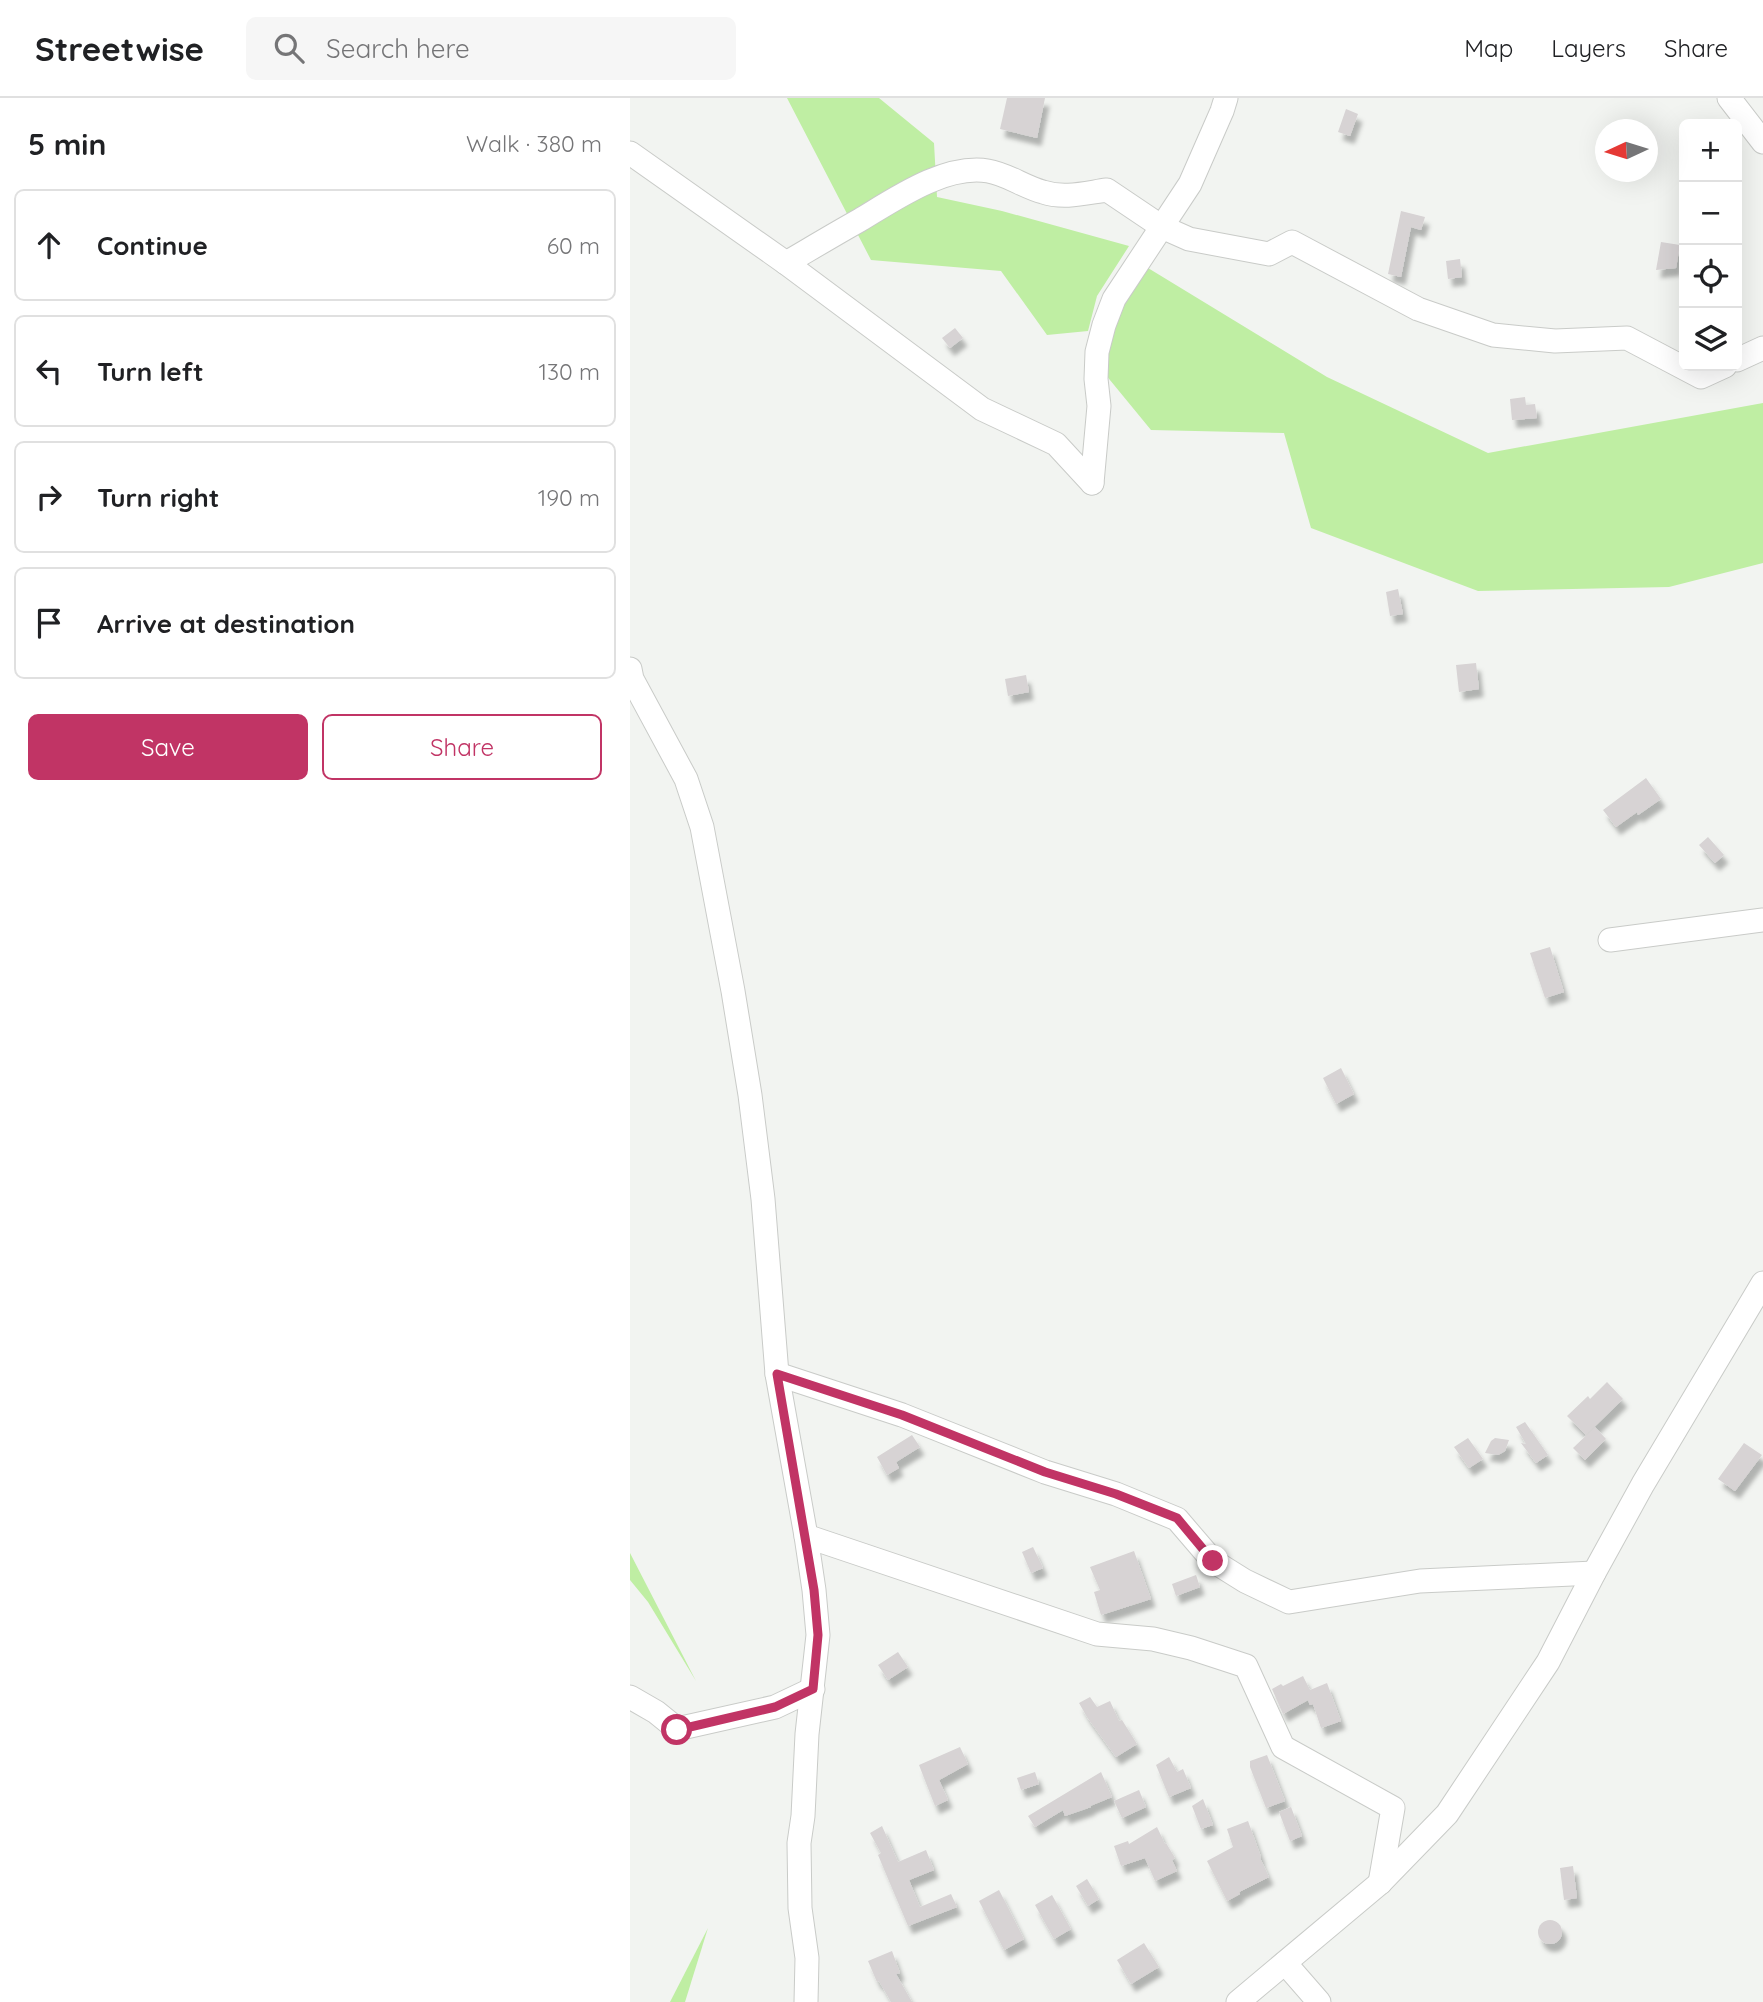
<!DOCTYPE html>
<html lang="en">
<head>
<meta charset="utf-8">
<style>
  body { margin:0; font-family:Quicksand,sans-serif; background:#f6f6f6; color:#202124 }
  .controls { position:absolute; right:21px; top:21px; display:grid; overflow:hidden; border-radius:10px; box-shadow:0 7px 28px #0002 }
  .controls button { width:63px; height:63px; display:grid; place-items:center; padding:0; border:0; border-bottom:2px solid #e0e0e0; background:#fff; color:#202124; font:35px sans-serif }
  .compass { position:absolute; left:965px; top:21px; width:63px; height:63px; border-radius:50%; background:#fff; box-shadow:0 7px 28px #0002; rotate:266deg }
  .stop { position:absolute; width:21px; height:21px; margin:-16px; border:5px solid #c13465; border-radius:50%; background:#fff }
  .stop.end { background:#c13465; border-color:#fff; box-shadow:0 2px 7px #0008 }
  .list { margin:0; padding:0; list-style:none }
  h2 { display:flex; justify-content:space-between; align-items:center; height:91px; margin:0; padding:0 28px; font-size:30px }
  h2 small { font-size:23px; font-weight:400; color:#757577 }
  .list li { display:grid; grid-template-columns:46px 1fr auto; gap:21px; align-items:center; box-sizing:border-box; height:112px; margin:0 14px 14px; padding:0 14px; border:2px solid #e0e0e0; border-radius:10px }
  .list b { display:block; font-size:26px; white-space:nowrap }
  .list em { font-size:23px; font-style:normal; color:#757577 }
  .actions { display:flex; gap:14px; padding:21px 28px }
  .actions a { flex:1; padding:16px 0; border:2px solid #c13465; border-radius:10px; text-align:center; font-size:24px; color:#c13465 }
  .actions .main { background:#c13465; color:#fff }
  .icon { flex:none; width:38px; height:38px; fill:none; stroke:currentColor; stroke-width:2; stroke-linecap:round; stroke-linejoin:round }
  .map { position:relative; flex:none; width:1133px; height:1904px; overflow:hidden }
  header { display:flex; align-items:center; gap:42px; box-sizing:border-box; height:98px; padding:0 35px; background:#fff; border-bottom:2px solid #e0e0e0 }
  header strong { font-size:33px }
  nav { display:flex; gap:38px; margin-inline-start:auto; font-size:24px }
  .search { width:490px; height:63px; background:#f6f6f6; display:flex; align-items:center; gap:18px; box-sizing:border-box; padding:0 24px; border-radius:10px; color:#757577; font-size:26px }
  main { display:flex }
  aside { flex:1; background:#fff }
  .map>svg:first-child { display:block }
  .green { fill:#bfeea3 }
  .building { fill:#d7d3d4; filter:url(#shadow) }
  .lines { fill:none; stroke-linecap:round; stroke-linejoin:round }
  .minor-casing { stroke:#c9cbc8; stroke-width:25 }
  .minor { stroke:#fff; stroke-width:23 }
  .route { stroke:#c13465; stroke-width:9 }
</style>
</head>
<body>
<header>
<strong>Streetwise</strong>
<div class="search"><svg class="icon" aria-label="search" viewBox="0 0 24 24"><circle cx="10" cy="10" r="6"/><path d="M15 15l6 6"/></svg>Search here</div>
<nav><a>Map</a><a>Layers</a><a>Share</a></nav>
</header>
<main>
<aside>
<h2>5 min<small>Walk · 380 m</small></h2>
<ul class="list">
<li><svg class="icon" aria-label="ahead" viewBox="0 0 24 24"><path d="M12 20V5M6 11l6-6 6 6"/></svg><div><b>Continue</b></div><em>60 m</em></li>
<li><svg class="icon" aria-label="left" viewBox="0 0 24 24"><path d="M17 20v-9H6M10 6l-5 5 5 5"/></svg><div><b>Turn left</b></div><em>130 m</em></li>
<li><svg class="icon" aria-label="right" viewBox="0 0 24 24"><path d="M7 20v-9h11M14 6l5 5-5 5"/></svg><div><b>Turn right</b></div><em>190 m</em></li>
<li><svg class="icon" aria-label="arrive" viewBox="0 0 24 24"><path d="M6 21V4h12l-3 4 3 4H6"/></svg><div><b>Arrive at destination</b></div></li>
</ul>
<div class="actions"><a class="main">Save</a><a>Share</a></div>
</aside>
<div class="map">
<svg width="1133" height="1904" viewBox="0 0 1133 1904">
  <defs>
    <filter id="shadow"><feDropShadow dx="4.5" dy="8" stdDeviation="2" flood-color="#0004"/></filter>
  </defs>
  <rect width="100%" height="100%" fill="#f2f4f1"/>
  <g class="green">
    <path d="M157,0H249L304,45L307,99L372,113L499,148L467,198L458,233L417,237L371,173L241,162Z"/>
    <path d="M518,170L697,279L858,355L1133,305V465L1039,489L848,493L681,430L654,335L521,332L475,276L484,215Z"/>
    <path d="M0,1455L66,1583L18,1504L0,1482Z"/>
    <path d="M78,1830L55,1904H40Z"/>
  </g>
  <g class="building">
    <path d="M377,0H415L407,40L370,31Z"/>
    <path d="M716,11L728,16L720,38L708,34Z"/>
    <path d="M771,113L795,119L791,132L781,129L771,179L758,176Z"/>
    <path d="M1031,144L1050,147L1046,170L1026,172Z"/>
    <path d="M830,161L832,179L818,181L816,163Z"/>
    <path d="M325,230L333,240L320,250L312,240Z"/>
    <path d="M895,299L896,307L905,306L907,320L882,322L880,301Z"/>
    <path d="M768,491L773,516L760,518L756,494Z"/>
    <path d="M846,565L849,591L829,594L826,567Z"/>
    <path d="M396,577L399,594L378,598L375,581Z"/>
    <path d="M1016,680L1031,701L1008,717L1007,714L986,729L973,712Z"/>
    <path d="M1078,739L1094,757L1085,765L1069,747Z"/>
    <path d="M920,849L934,894L915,900L900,855Z"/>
    <path d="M711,970L724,996L706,1006L693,980Z"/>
    <path d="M977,1284L993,1301L956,1337L937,1318L958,1298L960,1301Z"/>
    <path d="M895,1324L918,1357L906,1365L891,1345L896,1346L886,1329Z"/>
    <path d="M965,1329L976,1341L955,1362L943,1350Z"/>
    <path d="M282,1337L290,1349L266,1364L269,1370L257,1377L247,1359Z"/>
    <path d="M838,1340L853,1361L839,1370L824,1349Z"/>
    <path d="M865,1340L879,1342L875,1353L868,1357L855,1355L861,1343Z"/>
    <path d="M1114,1345L1132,1357L1105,1393L1088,1381Z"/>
    <path d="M403,1449L413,1470L401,1475L392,1454Z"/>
    <path d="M504,1453L521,1501L471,1517L464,1494L470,1492L460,1469Z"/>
    <path d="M566,1477L570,1489L546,1498L542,1486Z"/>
    <path d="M268,1554L278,1569L258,1582L248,1567Z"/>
    <path d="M673,1578L680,1592L697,1585L711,1623L691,1630L683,1606L680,1607L678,1602L653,1616L642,1591L651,1586L653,1588Z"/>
    <path d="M460,1599L467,1609L480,1603L489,1623L492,1622L507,1646L486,1659L457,1619L449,1605Z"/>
    <path d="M330,1649L338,1666L309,1682L318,1702L305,1708L289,1667Z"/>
    <path d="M637,1657L655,1703L636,1710L620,1669V1663Z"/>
    <path d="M539,1659L547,1674L553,1671L561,1690L539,1699L526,1667Z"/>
    <path d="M405,1674L409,1686L391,1692L387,1680Z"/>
    <path d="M471,1674L482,1699L460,1708L461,1709L435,1718L433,1712L405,1729L398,1718Z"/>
    <path d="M509,1692L516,1709L492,1720L484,1703Z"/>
    <path d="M573,1701L583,1727L571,1731L562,1708Z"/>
    <path d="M661,1709L672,1738L660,1743L649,1714Z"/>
    <path d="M618,1723L631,1759L630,1760L639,1779L609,1794L610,1796L597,1803L577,1763L603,1749L597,1731Z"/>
    <path d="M252,1728L268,1764L296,1752L304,1772L279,1782L290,1809L321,1796L327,1809L278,1828L248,1757L251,1755L240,1735Z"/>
    <path d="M527,1729L535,1746L536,1745L545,1760L542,1762L547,1773L525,1783L515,1760L491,1768L484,1748L498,1743L499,1746Z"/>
    <path d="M943,1768L947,1800L934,1802L930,1770Z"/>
    <path d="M457,1781L469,1801L458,1808L446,1788Z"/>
    <path d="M369,1792L394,1841L374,1852L349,1803Z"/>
    <path d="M422,1797L441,1831L424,1841L405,1807Z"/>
    <circle cx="920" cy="1834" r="12"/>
    <path d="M514,1845L529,1869L501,1886L487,1862Z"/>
    <path d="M262,1853L270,1875L266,1876L282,1904H261L249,1883L247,1884L238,1863Z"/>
  </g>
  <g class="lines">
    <defs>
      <g id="minor">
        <path d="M1099,0L1133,44"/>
        <path d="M0,55L156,165L352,311L426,346L462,385"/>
        <path d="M156,165C180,151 205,136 230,122C265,101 315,66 358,73C377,76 394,89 413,94C434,101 455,95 477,92L532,129L559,141L639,156L662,144L788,211L863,237L925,243L997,240L1071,279L1095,268"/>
        <path d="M1107,262L1133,250"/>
        <path d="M462,385L469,308L466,281L467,254L474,227L484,201L560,86L592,13L596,0"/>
        <path d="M0,571L2,581L56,681L72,729L103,893L120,997L133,1101L147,1276L176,1438L184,1492L188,1537L177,1636L173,1718L169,1745L170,1810L177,1860L176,1904"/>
        <path d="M980,842L1133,822"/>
        <path d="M147,1276L272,1317L415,1374L486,1396L547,1421L583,1463L615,1483L659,1504L790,1483L964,1475"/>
        <path d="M176,1438L467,1536L523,1541L561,1550L616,1568L653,1649L763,1710L750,1785"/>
        <path d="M0,1599L26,1614L47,1631L145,1609L183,1591"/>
        <path d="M655,1865L689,1904"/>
        <path d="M608,1904L750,1785L817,1716L918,1564L964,1475L1013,1386L1133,1185"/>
      </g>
    </defs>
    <use href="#minor" class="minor-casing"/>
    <use href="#minor" class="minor"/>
  </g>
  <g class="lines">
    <path class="route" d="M47,1632L145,1609L183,1591L188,1537L184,1492L147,1276L272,1317L415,1374L486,1396L547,1420L583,1463"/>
  </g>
</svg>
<div class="controls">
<button>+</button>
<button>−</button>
<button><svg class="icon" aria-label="locate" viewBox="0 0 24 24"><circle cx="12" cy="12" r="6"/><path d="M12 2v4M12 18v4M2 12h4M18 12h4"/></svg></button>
<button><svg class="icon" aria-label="layers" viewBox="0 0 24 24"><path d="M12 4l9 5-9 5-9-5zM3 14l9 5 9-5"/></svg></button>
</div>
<svg class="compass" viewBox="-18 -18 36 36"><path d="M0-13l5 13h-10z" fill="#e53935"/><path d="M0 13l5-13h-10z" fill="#757577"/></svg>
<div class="stop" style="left:47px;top:1632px"></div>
<div class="stop end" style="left:583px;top:1463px"></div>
</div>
</main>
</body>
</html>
